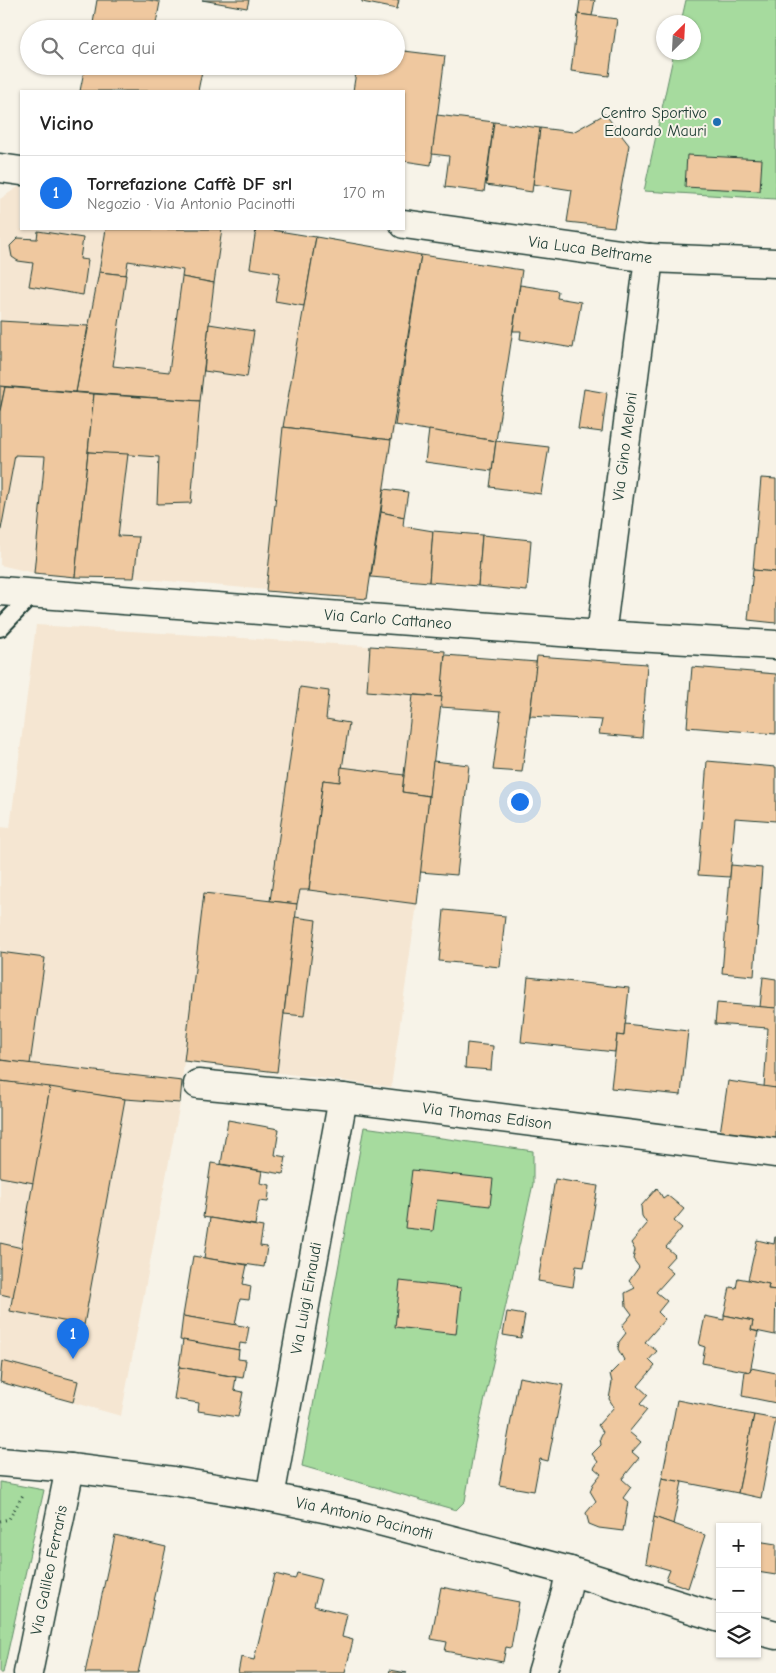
<!DOCTYPE html>
<html lang="it">
<head>
<meta charset="utf-8">
<style>
  body { margin:0; font-family:"Comic Neue",sans-serif; background:#f6f6f6; color:#222 }
  .controls { position:absolute; right:15px; bottom:15px; display:grid; overflow:hidden; border-radius:0px; box-shadow:0 1px 4px #0004 }
  .controls button { width:45px; height:45px; display:grid; place-items:center; padding:0; border:0; border-bottom:1px solid #e0e0e0; background:#fff; color:#222; font:25px sans-serif }
  .compass { position:absolute; left:656px; top:15px; width:45px; height:45px; border-radius:50%; background:#fff; box-shadow:0 1px 4px #0004; rotate:24deg }
  .you { position:absolute; left:519px; top:801px; width:18px; height:18px; margin:-12px; border:4px solid #fff; border-radius:50%; background:#1a73e8; box-shadow:0 0 0 8px #1a73e833 }
  .badge { display:grid; place-items:center; width:32px; height:32px; border-radius:50%; background:#1a73e8; color:#fff; font-size:16px; font-weight:700 }
  .pin { position:absolute; translate:-50% -41px; filter:drop-shadow(0 1px 2px #0008) }
  .pin::after { content:''; position:absolute; top:26px; width:18px; height:15px; background:inherit; clip-path:polygon(0 0,100% 0,50% 100%) }
  .list { margin:0; padding:0; list-style:none }
  h2 { display:flex; justify-content:space-between; align-items:center; height:65px; margin:0; padding:0 20px; font-size:21px }
  h2 small { font-size:16px; font-weight:400; color:#767676 }
  .list li { display:grid; grid-template-columns:32px 1fr auto; gap:15px; align-items:center; box-sizing:border-box; height:75px; padding:0 20px; border-top:1px solid #e0e0e0 }
  .list b { display:block; font-size:19px; white-space:nowrap }
  .list p { margin:0; font-size:16px; white-space:nowrap; color:#767676 }
  .list em { font-size:16px; font-style:normal; color:#767676 }
  .icon { flex:none; width:28px; height:28px; fill:none; stroke:currentColor; stroke-width:2; stroke-linecap:round; stroke-linejoin:round }
  .map { position:relative; flex:none; width:776px; height:1673px; overflow:hidden }
  .search { position:absolute; background:#fff; box-shadow:0 1px 4px #0004; left:20px; top:20px; width:385px; height:55px; display:flex; align-items:center; gap:12px; box-sizing:border-box; padding:0 18px; border-radius:28px; color:#767676; font-size:19px }
  .panel { position:absolute; background:#fff; box-shadow:0 1px 4px #0004; left:20px; top:90px; width:385px; height:140px; border-radius:0px }
  .map>svg:first-child { display:block }
  .built { fill:#f5e6d2 }
  .green { fill:#a6db9e; stroke:#628c69 }
  .building { fill:#efc89f; stroke:#1f3d34 }
  .lines { fill:none; stroke-linecap:round; stroke-linejoin:round }
  .lane-casing { stroke:#1f3d34; stroke-width:20 }
  .street-casing { stroke:#1f3d34; stroke-width:31 }
  .secondary-casing { stroke:#1f3d34; stroke-width:31 }
  .path { stroke:#1f3d34; stroke-width:3; stroke-dasharray:1 4; stroke-linecap:butt }
  .lane { stroke:#f7f3e8; stroke-width:16 }
  .street { stroke:#f7f3e8; stroke-width:28 }
  .secondary { stroke:#f7f3e8; stroke-width:28 }
  .poi-dot { fill:#1f6fb2; stroke:#f7f3e8; stroke-width:2 }
  .labels { text-anchor:middle; dominant-baseline:central; stroke-width:4; stroke-linejoin:round; paint-order:stroke }
  .poi-label { font-size:16px; fill:#1f3d34; stroke:#f7f3e8; text-anchor:end }
  .street-label { font-size:16px; fill:#1f3d34; stroke:#f7f3e8 }
</style>
</head>
<body>
<div class="map">
<svg width="776" height="1673" viewBox="0 0 776 1673">
  <rect width="100%" height="100%" fill="#f7f3e8"/>
  <filter id="ink" filterUnits="userSpaceOnUse"><feTurbulence type="fractalNoise" baseFrequency=".02" numOctaves="2"/><feDisplacementMap in="SourceGraphic" scale="10" xChannelSelector="R" yChannelSelector="G"/><feConvolveMatrix kernelMatrix="1 2 1 2 8 2 1 2 1" color-interpolation-filters="sRGB"/></filter>
  <g filter="url(#ink)">
    <g class="built">
      <path d="M18,187H21V229H266L522,270L496,441L395,425L367,599L134,578L75,577L34,573L0,565V199Z"/>
      <path d="M36,625L445,651L442,697L429,796L417,904L391,1087L184,1061L180,1103L121,1416L0,1382V827L10,828Z"/>
    </g>
    <g class="green">
      <path d="M686,0H776V199L644,191L674,53L694,52V22H681Z"/>
      <path d="M364,1127L533,1151V1184L475,1443L465,1501L456,1510L302,1466Z"/>
      <path d="M0,1482L44,1490L3,1673H0Z"/>
    </g>
    <g class="building">
      <path d="M97,0H148L160,2L155,29H92Z"/>
      <path d="M202,0H249L247,8Z"/>
      <path d="M362,0H399L397,9L362,2Z"/>
      <path d="M580,0H595L592,16L578,14Z"/>
      <path d="M578,14L617,19L609,76L571,71Z"/>
      <path d="M339,21L384,27L383,29H338Z"/>
      <path d="M396,50L445,56L431,165L404,161V91H353L357,66H396Z"/>
      <path d="M85,66H203L198,91H80Z"/>
      <path d="M605,114L629,145L614,227L567,222L572,190L533,184L540,128L573,132Z"/>
      <path d="M437,115L494,122L484,192L445,187L449,156L432,154Z"/>
      <path d="M494,122L540,128L532,192L486,185Z"/>
      <path d="M687,155L762,159L760,191L685,187Z"/>
      <path d="M106,229H222L214,283L182,277L183,270L128,261L126,275L99,272Z"/>
      <path d="M256,229H266L316,237L304,306L275,301L280,273L250,268Z"/>
      <path d="M38,231L83,238L80,259L88,260L83,295L29,286L33,263L18,261L12,257L10,246L18,238L37,239Z"/>
      <path d="M316,237L421,255L391,440L283,427Z"/>
      <path d="M421,255L522,270L496,441L395,425Z"/>
      <path d="M99,272L126,275L113,366L169,372L182,277L214,283L200,401L76,392Z"/>
      <path d="M520,285L558,291L557,298L581,302L573,348L520,339L521,331H513Z"/>
      <path d="M0,321L88,326L76,392L0,386Z"/>
      <path d="M209,324L254,331L247,377L204,371Z"/>
      <path d="M0,386L5,387L0,411Z"/>
      <path d="M5,387L94,394L75,577L34,573L45,456L15,455L0,535V411Z"/>
      <path d="M584,389L607,393L602,432L578,429Z"/>
      <path d="M94,394L200,401L191,503L157,504L159,457L88,452Z"/>
      <path d="M283,427L391,440L367,599L266,591Z"/>
      <path d="M429,430L496,441L492,471L425,462Z"/>
      <path d="M496,441L549,447L541,494L490,487Z"/>
      <path d="M88,452L128,454L118,536L139,537L134,578L75,577Z"/>
      <path d="M761,478L776,479V572L753,570Z"/>
      <path d="M384,489L408,492L404,517L381,512Z"/>
      <path d="M381,512L404,517L403,526L433,531L429,582L371,577Z"/>
      <path d="M433,531L482,535L478,586L429,582Z"/>
      <path d="M482,535L531,540L527,591L478,586Z"/>
      <path d="M753,570L776,572V623L748,620Z"/>
      <path d="M370,646L445,651L442,697L367,691Z"/>
      <path d="M445,655L537,662L522,772L493,770L501,711L440,707Z"/>
      <path d="M537,656L647,664L642,738L599,734L602,720L530,716Z"/>
      <path d="M692,667L776,674V734L687,727Z"/>
      <path d="M300,687L329,691L326,719L349,723L340,782L323,780L309,890H300L297,904L270,901Z"/>
      <path d="M413,695L442,697L429,796L402,792Z"/>
      <path d="M433,761L469,765L457,875L420,872Z"/>
      <path d="M707,761L776,767V821L735,818L730,877L698,875Z"/>
      <path d="M341,767L404,775L402,792L429,796L417,904L309,890L323,780L340,782Z"/>
      <path d="M731,865L762,868L754,976L722,973Z"/>
      <path d="M204,893L297,904L277,1072L184,1061Z"/>
      <path d="M444,910L505,916L500,967L439,961Z"/>
      <path d="M295,917L316,920L304,1016L284,1014Z"/>
      <path d="M0,952L45,958L30,1064L0,1060Z"/>
      <path d="M528,977L629,988L624,1036L617,1035L615,1052L521,1042Z"/>
      <path d="M763,977L776,979V1008L760,1007Z"/>
      <path d="M717,1003L776,1008V1088L764,1087L768,1028L715,1024Z"/>
      <path d="M625,1024L688,1031L681,1095L611,1088L617,1035L624,1036Z"/>
      <path d="M467,1043L493,1046L491,1070L465,1068Z"/>
      <path d="M0,1060L182,1081L180,1103L125,1099L0,1081Z"/>
      <path d="M0,1081L50,1087L34,1183L0,1177Z"/>
      <path d="M728,1081L776,1088V1141L720,1133Z"/>
      <path d="M50,1087L125,1099L84,1325L10,1311Z"/>
      <path d="M228,1120L279,1129L275,1155L286,1157L283,1174L221,1164Z"/>
      <path d="M211,1163L262,1171L260,1183L270,1185L268,1202L259,1201L255,1225L203,1217Z"/>
      <path d="M412,1170L493,1179L490,1206L437,1200L433,1231L405,1228Z"/>
      <path d="M555,1179L598,1186L584,1267L576,1266L573,1287L538,1281Z"/>
      <path d="M657,1188L663,1198L667,1195L684,1209L674,1221L682,1228L666,1247L675,1255L665,1266L673,1273L656,1292L667,1301L658,1312L665,1319L645,1342L657,1351L649,1360L655,1366L638,1386L648,1395L640,1404L647,1410L629,1432L641,1442L632,1452L639,1458L622,1479L631,1487L623,1498L628,1502L623,1531L599,1528L589,1524L586,1513L596,1501L590,1491L593,1484L601,1474L594,1468L598,1462L592,1454L601,1445L600,1438L603,1432L598,1425L614,1407L609,1399L612,1382L610,1374L624,1360L618,1349L619,1342L626,1333L622,1326L632,1314L626,1306L625,1293L635,1288L629,1281L639,1267L633,1259L635,1250L631,1243L647,1224L642,1216L641,1206Z"/>
      <path d="M210,1218L263,1227L260,1246L267,1247L264,1267L204,1258Z"/>
      <path d="M775,1237H776V1290L768,1289L769,1284L748,1280L757,1240L774,1244Z"/>
      <path d="M0,1243L22,1248L13,1297L0,1294Z"/>
      <path d="M193,1256L247,1265L243,1284L251,1286L249,1300L240,1299L235,1325L183,1316Z"/>
      <path d="M738,1278L769,1284L768,1289L776,1290L775,1335L751,1330L753,1321L724,1315L730,1287L736,1288Z"/>
      <path d="M400,1281L461,1288L456,1334L395,1327Z"/>
      <path d="M507,1312L525,1315L521,1338L503,1335Z"/>
      <path d="M724,1315L753,1321L751,1330L758,1332L750,1372L702,1363L705,1347L699,1345L705,1316L724,1320Z"/>
      <path d="M183,1316L249,1327L246,1344L240,1343L239,1350L180,1340Z"/>
      <path d="M183,1340L239,1350L238,1359L246,1360L243,1378L179,1367Z"/>
      <path d="M2,1361L78,1381L73,1402L0,1382Z"/>
      <path d="M179,1367L236,1377L234,1390L243,1392L238,1417L198,1411L199,1403L174,1399Z"/>
      <path d="M751,1368L776,1373V1403L742,1396L745,1371L750,1372Z"/>
      <path d="M519,1377L563,1385L548,1461L540,1459L534,1491L499,1485Z"/>
      <path d="M677,1400L754,1415L738,1493L662,1478Z"/>
      <path d="M754,1415L776,1419L761,1498L738,1493Z"/>
      <path d="M662,1478L682,1482L673,1524L654,1517Z"/>
      <path d="M654,1517L705,1535L688,1588L666,1580L670,1570L646,1563Z"/>
      <path d="M115,1535L166,1547L138,1673H85Z"/>
      <path d="M757,1541L776,1544V1575L757,1572Z"/>
      <path d="M297,1573L321,1579L314,1606L347,1614L342,1637L353,1640L345,1673H238L241,1657L254,1660L275,1574L295,1579Z"/>
      <path d="M441,1587L519,1602L511,1648L506,1647L503,1662L445,1651L447,1642L431,1639Z"/>
      <path d="M390,1670L407,1673H389Z"/>
    </g>
    <g class="lines">
      <defs>
        <path id="lane" d="M0,628L33,594"/>
        <g id="street">
          <path d="M0,168L21,171"/>
          <path id="s1" d="M404,224L649,258L776,263"/>
          <path id="s2" d="M601,635L649,258"/>
          <path id="s3" d="M198,1084L343,1098L776,1153"/>
          <path id="s4" d="M0,1462L70,1468L173,1481L270,1497L353,1514L570,1571L720,1618"/>
          <path id="s5" d="M270,1497L343,1098"/>
          <path d="M757,1630L776,1635"/>
          <path id="s6" d="M28,1673L70,1468"/>
          <path d="M542,1673L566,1592L570,1571"/>
        </g>
        <g id="secondary">
          <path id="s7" d="M0,591L601,635L776,645"/>
        </g>
      </defs>
      <use href="#lane" class="lane-casing"/>
      <use href="#street" class="street-casing"/>
      <use href="#secondary" class="secondary-casing"/>
      <path class="path" d="M0,1521L9,1519L24,1493"/>
      <use href="#lane" class="lane"/>
      <use href="#street" class="street"/>
      <use href="#secondary" class="secondary"/>
    </g>
  </g>
  <circle class="poi-dot" cx="717" cy="122" r="5"/>
  <g class="labels">
    <g class="poi-label">
      <text x="707" y="113">Centro Sportivo<tspan x="707" dy="18">Edoardo Mauri</tspan></text>
    </g>
    <g class="street-label">
      <text stroke="none"><textPath href="#s1" startOffset="188">Via Luca Beltrame</textPath></text>
      <text stroke="none"><textPath href="#s2" startOffset="190">Via Gino Meloni</textPath></text>
      <text stroke="none"><textPath href="#s7" startOffset="389">Via Carlo Cattaneo</textPath></text>
      <text stroke="none"><textPath href="#s3" startOffset="291">Via Thomas Edison</textPath></text>
      <text stroke="none"><textPath href="#s5" startOffset="202">Via Luigi Einaudi</textPath></text>
      <text stroke="none"><textPath href="#s4" startOffset="369">Via Antonio Pacinotti</textPath></text>
      <text stroke="none"><textPath href="#s6" startOffset="105">Via Galileo Ferraris</textPath></text>
    </g>
  </g>
</svg>
<div class="controls">
<button>+</button>
<button>−</button>
<button><svg class="icon" aria-label="layers" viewBox="0 0 24 24"><path d="M12 4l9 5-9 5-9-5zM3 14l9 5 9-5"/></svg></button>
</div>
<svg class="compass" viewBox="-18 -18 36 36"><path d="M0-13l5 13h-10z" fill="#e53935"/><path d="M0 13l5-13h-10z" fill="#767676"/></svg>
<div class="you"></div>
<div class="pin badge" style="left:73px;top:1359px">1</div>
<div class="search"><svg class="icon" aria-label="search" viewBox="0 0 24 24"><circle cx="10" cy="10" r="6"/><path d="M15 15l6 6"/></svg>Cerca qui</div>
<section class="panel">
<h2>Vicino<small></small></h2>
<ul class="list">
<li><span class="badge">1</span><div><b>Torrefazione Caffè DF srl</b><p>Negozio · Via Antonio Pacinotti</p></div><em>170 m</em></li>
</ul>
</section>
</div>
</body>
</html>
